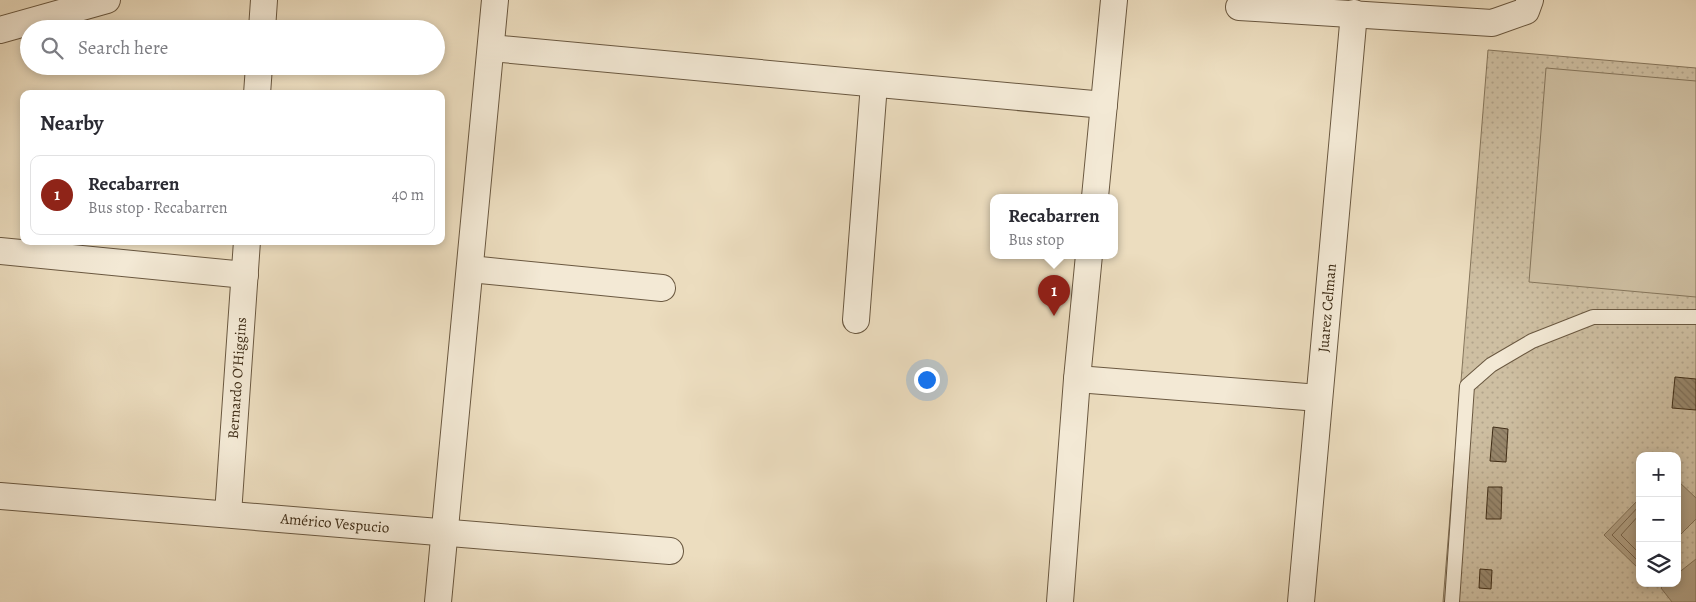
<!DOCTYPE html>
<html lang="en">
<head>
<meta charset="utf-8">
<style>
  body { margin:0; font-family:Alegreya,serif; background:#f7f7f7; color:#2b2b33 }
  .controls { position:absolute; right:15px; bottom:15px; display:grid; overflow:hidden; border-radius:10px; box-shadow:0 2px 8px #0003 }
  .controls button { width:45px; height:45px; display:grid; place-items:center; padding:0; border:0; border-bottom:1px solid #e1e1e2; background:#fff; color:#2b2b33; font:25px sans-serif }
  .you { position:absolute; left:926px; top:379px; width:18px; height:18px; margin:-12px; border:4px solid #fff; border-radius:50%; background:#1a73e8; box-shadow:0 0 0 8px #1a73e833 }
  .badge { display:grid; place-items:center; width:32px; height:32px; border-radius:50%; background:#8f2418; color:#fff; font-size:16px; font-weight:700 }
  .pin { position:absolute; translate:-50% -41px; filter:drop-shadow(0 1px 2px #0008) }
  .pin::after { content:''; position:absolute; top:26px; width:18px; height:15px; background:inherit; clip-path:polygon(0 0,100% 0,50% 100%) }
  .popup { position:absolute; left:990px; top:194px; width:128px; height:65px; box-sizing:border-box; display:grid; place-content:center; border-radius:10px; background:#fff; filter:drop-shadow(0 1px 4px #0005); font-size:16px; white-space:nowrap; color:#7c7c81 }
  .popup b { font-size:19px; color:#2b2b33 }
  .popup::after { content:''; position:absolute; left:50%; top:100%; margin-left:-10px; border:10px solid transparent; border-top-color:#fff }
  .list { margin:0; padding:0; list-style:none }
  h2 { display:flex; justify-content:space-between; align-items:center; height:65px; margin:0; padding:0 20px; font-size:21px }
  h2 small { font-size:16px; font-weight:400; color:#7c7c81 }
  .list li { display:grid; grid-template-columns:32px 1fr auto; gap:15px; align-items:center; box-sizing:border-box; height:80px; margin:0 10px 10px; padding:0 10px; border:1px solid #e1e1e2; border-radius:10px }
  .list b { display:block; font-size:19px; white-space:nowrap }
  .list p { margin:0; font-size:16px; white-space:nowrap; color:#7c7c81 }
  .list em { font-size:16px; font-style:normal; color:#7c7c81 }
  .icon { flex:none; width:28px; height:28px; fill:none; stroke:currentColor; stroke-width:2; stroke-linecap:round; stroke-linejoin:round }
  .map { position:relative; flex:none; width:1696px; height:602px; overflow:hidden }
  .search { position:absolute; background:#fff; box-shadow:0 2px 8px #0003; left:20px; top:20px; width:425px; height:55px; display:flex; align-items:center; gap:12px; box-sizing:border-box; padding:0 18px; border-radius:28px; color:#7c7c81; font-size:19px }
  .panel { position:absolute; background:#fff; box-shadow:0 2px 8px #0003; left:20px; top:90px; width:425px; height:155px; border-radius:10px }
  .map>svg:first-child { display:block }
  .grass { fill:url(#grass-dots); stroke:#86765c; fill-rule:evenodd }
  .garden { fill:#cebfa2; stroke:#86765c }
  .water { fill:#b1a186; stroke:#837259 }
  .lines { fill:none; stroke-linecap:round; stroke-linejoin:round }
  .shore { stroke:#78664e; stroke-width:1 }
  .building { fill:url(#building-back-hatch); stroke:#3e2c16 }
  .lane-casing { stroke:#6a5840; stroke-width:16 }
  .street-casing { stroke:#6a5840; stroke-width:28 }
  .lane { stroke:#f3e9d5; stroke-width:14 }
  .street { stroke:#f3e9d5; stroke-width:26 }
  .labels { text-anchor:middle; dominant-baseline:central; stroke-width:4.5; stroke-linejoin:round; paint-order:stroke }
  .street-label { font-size:15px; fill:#3e2c16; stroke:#f3e9d5 }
</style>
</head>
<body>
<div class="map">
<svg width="1696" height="602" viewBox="0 0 1696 602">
  <defs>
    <pattern id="grass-dots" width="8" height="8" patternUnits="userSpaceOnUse" patternTransform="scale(1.25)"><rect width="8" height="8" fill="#cebfa2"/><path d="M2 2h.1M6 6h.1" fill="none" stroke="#b2a48b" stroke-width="1.8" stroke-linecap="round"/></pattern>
    <pattern id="building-back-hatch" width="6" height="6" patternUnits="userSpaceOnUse" patternTransform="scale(1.25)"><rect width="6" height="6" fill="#98886e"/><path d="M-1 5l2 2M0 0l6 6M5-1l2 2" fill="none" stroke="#7d6f59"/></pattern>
  </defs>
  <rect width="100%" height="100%" fill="#ecddbf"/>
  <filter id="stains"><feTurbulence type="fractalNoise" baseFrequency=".004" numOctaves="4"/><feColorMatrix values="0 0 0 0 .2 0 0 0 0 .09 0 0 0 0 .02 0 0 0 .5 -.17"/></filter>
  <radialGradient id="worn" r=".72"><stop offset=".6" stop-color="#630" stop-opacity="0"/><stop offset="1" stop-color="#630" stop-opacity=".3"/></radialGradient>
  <path class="grass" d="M1488,50L1696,68V602H1443ZM1640,456H1677V583H1640Z"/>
  <path class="garden" d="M1546,68L1696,81V297L1529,282Z"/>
  <g class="water">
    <path d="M1677,480L1696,498V519L1677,538Z"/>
    <path d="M1640,498V570L1604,535Z"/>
    <path d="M1696,559V602H1672L1661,588L1666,583H1677V574Z"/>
  </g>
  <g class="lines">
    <g class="shore">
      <path d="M1640,505L1612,535L1640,563"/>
      <path d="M1640,514L1621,535L1640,554"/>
    </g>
  </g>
  <g class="building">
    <path d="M1675,377L1696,379V410L1672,408Z"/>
    <path d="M1493,427L1508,429L1506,462L1490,461Z"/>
    <path d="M1488,487H1502L1501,519H1486Z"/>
    <path d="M1480,569L1492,570L1491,589L1479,588Z"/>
  </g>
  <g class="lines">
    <defs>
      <path id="lane" d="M1452,602L1467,386L1491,365L1532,341L1593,317H1696"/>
      <g id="street">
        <path d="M1239,7L1492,23L1526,11L1530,0"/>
        <path d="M262,29L264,0"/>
        <path d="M0,30L107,0"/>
        <path d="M491,48L1104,105"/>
        <path d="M257,94L259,66"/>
        <path d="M1095,197L1114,0"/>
        <path d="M0,251L245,275"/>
        <path d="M470,269L662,288"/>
        <path d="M856,320L874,84"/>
        <path d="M1077,379L1319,398"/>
        <path d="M0,496L670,551"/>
        <path d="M228,514L247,241"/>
        <path d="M438,602L495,0"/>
        <path d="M1060,602L1077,379L1089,255"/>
        <path d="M1301,602L1354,13"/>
      </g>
    </defs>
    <use href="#lane" class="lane-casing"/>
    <use href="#street" class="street-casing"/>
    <use href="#lane" class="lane"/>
    <use href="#street" class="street"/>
  </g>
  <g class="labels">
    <g class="street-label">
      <text transform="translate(1327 308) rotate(-85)">Juarez Celman</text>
      <text transform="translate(237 378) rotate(-86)">Bernardo O'Higgins</text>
      <text transform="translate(335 523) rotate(5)">Américo Vespucio</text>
    </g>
  </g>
  <rect width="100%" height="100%" filter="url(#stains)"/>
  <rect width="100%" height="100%" fill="url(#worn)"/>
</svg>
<div class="controls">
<button>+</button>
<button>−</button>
<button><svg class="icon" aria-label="layers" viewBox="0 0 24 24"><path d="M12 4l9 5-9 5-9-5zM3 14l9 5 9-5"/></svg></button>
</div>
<div class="you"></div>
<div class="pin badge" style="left:1054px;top:316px">1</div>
<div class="popup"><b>Recabarren</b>Bus stop</div>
<div class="search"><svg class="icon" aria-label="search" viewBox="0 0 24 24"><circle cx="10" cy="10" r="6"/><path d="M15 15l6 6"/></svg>Search here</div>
<section class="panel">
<h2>Nearby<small></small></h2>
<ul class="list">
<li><span class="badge">1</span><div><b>Recabarren</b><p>Bus stop · Recabarren</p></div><em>40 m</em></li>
</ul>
</section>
</div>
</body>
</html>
